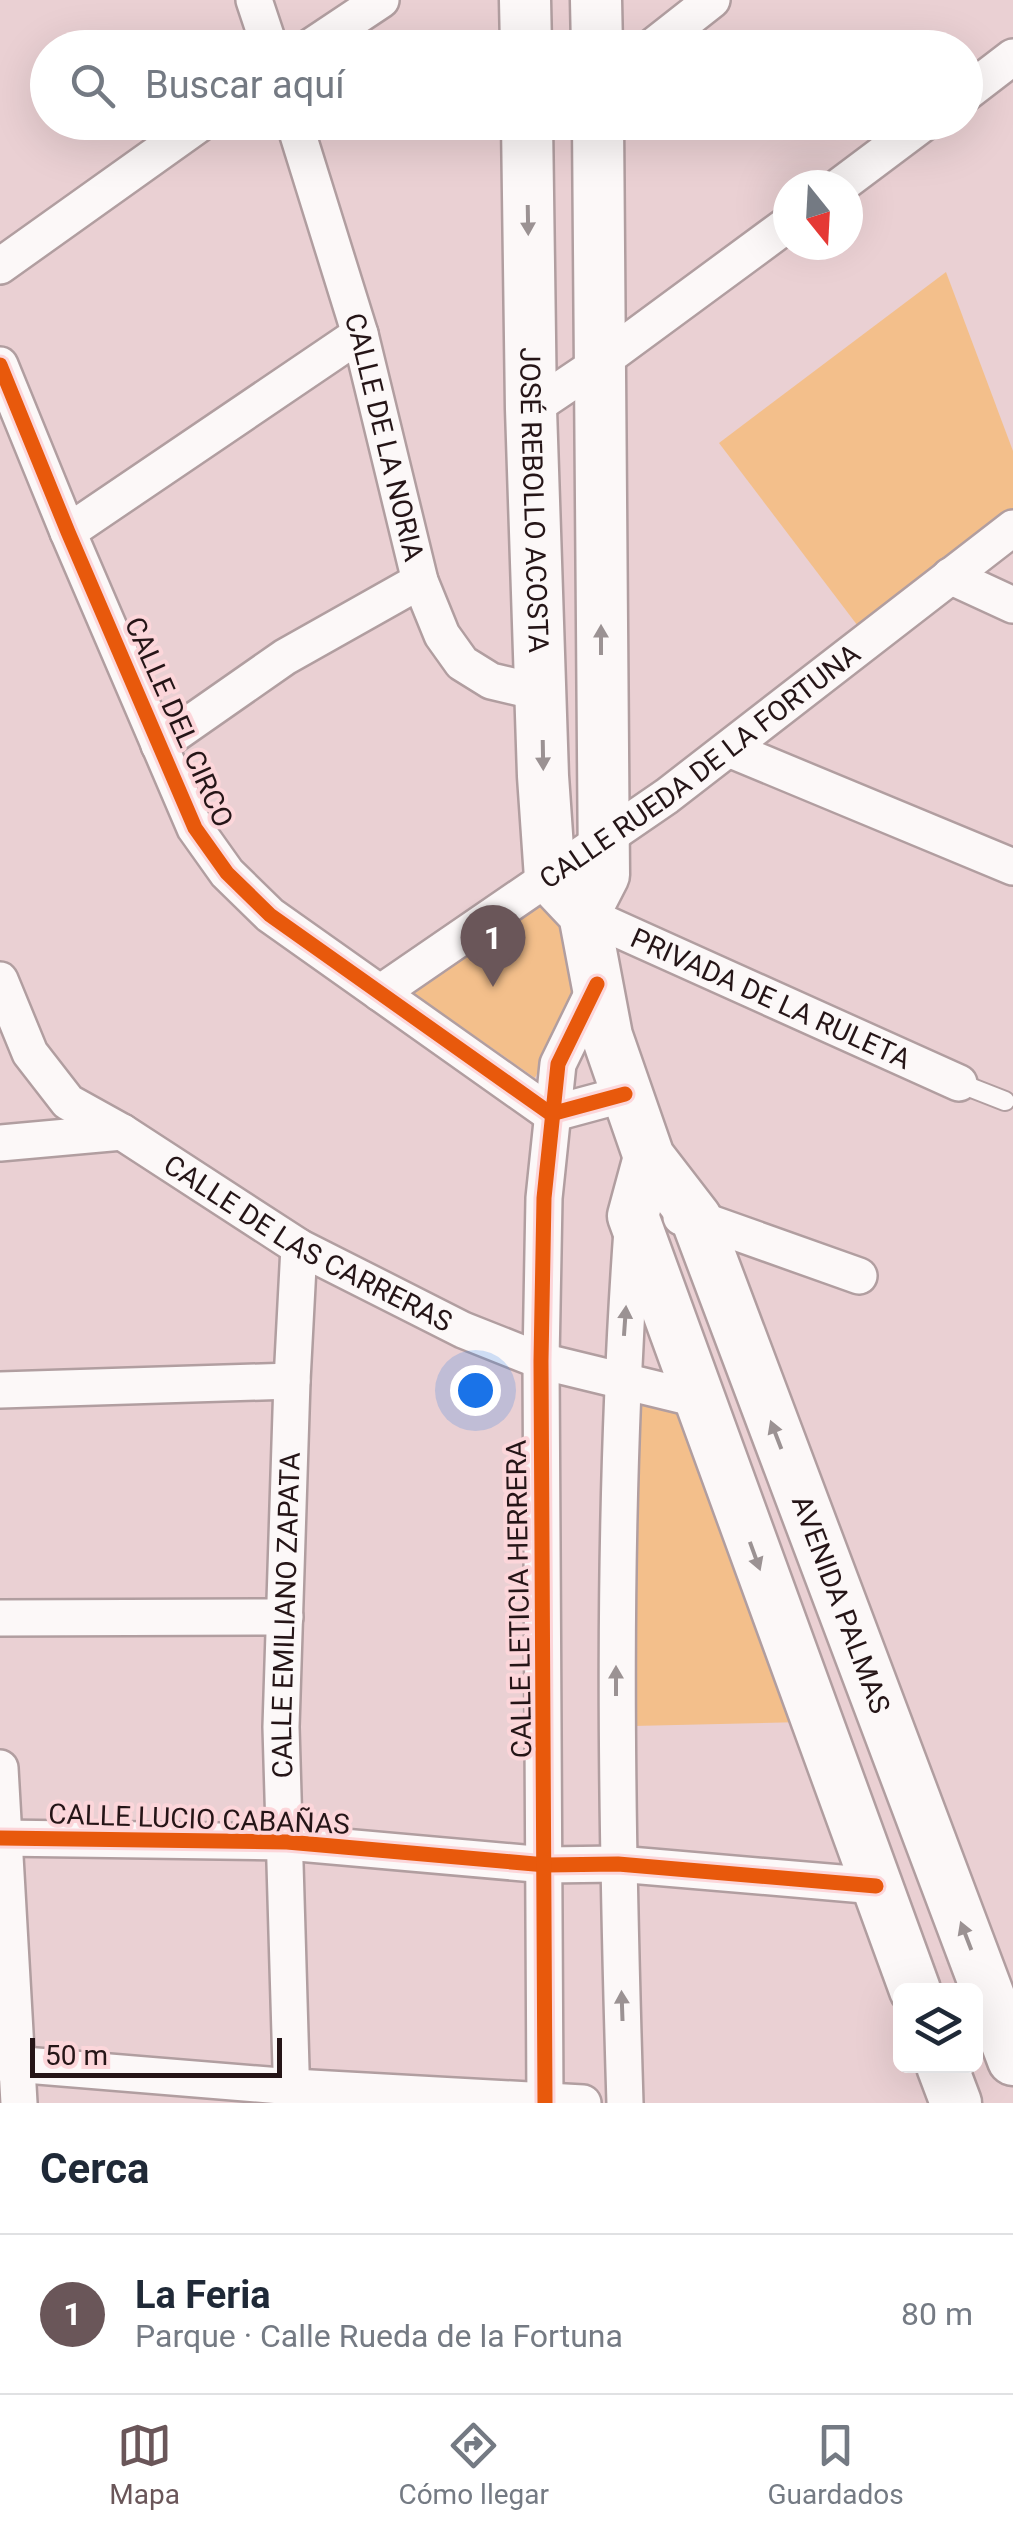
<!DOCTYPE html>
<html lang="es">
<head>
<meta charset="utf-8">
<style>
  body { margin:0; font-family:Roboto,sans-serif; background:#f2f2f3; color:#1f2937 }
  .controls { position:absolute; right:30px; bottom:30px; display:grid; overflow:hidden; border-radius:15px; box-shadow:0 10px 40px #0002 }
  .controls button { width:90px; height:90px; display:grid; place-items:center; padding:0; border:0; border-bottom:2px solid #e0e1e3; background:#fff; color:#1f2937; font:50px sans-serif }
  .compass { position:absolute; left:773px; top:170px; width:90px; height:90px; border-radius:50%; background:#fff; box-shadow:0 10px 40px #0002; rotate:162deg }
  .scale { position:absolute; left:30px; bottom:25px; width:252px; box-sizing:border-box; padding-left:10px; border:5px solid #251517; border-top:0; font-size:28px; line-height:35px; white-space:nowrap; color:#251517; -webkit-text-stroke:8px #fcd6da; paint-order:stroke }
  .you { position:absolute; left:475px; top:1390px; width:35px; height:35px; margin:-25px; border:8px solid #fff; border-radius:50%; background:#1a73e8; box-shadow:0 0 0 15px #1a73e833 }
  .badge { display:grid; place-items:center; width:65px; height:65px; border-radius:50%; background:#6a5659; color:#fff; font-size:32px; font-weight:700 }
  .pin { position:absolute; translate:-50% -82px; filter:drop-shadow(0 2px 5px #0008) }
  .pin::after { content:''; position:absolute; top:52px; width:35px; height:30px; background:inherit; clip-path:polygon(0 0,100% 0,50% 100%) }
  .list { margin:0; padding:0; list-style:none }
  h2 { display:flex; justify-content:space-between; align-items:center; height:130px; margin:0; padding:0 40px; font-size:42px }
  h2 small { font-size:32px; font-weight:400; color:#747a83 }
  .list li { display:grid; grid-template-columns:65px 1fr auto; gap:30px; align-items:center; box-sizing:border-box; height:160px; padding:0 40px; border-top:2px solid #e0e1e3 }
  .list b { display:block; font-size:38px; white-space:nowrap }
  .list p { margin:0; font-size:32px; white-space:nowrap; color:#747a83 }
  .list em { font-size:32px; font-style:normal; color:#747a83 }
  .icon { flex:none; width:55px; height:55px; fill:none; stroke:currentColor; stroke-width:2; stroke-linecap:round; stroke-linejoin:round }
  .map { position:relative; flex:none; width:1013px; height:2103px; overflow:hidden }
  .search { position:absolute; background:#fff; box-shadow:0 10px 40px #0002; left:30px; right:30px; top:30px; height:110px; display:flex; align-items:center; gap:25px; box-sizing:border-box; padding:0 35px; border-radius:55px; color:#747a83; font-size:38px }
  .sheet { height:290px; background:#fff }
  nav { display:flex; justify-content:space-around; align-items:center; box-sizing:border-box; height:140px; border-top:2px solid #e0e1e3; background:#fff; font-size:28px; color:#747a83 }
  nav a { display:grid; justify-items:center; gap:5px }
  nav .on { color:#6a5659 }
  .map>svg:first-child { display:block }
  .green { fill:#f3bf8b }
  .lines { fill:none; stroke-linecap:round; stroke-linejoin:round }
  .lane-casing { stroke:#b19ea0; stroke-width:22 }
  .street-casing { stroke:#b19ea0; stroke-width:40 }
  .secondary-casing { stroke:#b19ea0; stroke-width:55 }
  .lane { stroke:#fcf8f8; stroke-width:18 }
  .street { stroke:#fcf8f8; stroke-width:35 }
  .secondary { stroke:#fcf8f8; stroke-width:50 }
  .cycleway-casing { stroke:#fcd6da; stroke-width:21 }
  .cycleway { stroke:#e8590c; stroke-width:15 }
  .oneway { fill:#9b9293 }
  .labels { text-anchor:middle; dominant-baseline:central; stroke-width:8; stroke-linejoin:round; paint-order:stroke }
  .street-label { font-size:28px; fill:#251517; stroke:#fcd6da }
</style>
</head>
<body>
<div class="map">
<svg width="1013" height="2103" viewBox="0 0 1013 2103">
  <rect width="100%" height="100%" fill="#ead0d3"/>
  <g class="green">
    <path d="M946,272L1013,451V526L867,638L719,443Z"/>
    <path d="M547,895L572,928L579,985L535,1078L406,988Z"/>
    <path d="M634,1403L689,1408L803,1722L633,1726Z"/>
  </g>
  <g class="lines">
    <defs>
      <path id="lane" d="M959,1083L1005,1101"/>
      <g id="street">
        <path d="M254,0L270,48"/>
        <path d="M309,48L381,0"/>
        <path d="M651,48L712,0"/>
        <path d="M966,93L1013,57"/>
        <path id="s1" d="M294,122L360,334L420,581L442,635L462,663L491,681L542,693"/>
        <path d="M841,185L925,122"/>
        <path d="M0,266L202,122"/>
        <path d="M0,365L68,532L195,828L227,873L270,915L551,1114L625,1094"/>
        <path d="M531,409L598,364L788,224"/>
        <path d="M68,532L360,334"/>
        <path d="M950,576L1013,605"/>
        <path d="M159,745L285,657L420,581"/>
        <path d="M729,749L1013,867"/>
        <path id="s2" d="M584,914L959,1083"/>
        <path id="s3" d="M0,980L30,1053L68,1102L122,1132L299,1247L463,1330L541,1361L697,1399"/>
        <path id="s4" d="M380,993L667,796L1013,528"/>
        <path d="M0,1143L122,1132"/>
        <path d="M681,1217L696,1218L859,1276"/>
        <path d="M0,1390L292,1381"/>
        <path d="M0,1618L285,1617"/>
        <path d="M0,1768L19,2103"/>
        <path d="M0,1838L287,1842L546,1865L618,1864L876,1886"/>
        <path d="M0,2063L293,2087L583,2103"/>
        <path id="s5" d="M292,2103L281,1727L292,1381L299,1247"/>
        <path d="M545,2103L541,1361L544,1198L558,1064L597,984"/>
        <path d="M625,2103C616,1811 611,1521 632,1230"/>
      </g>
      <g id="secondary">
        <path d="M525,0L526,48"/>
        <path d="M596,0L597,48"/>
        <path id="s6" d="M527,122L531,409L543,776L550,878L584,914L607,1036L649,1157L696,1218L1013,2060"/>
        <path d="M584,914L604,875L598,122"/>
        <path d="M649,1157L633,1216L915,1990"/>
        <path d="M942,2066L956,2103"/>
      </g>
    </defs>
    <use href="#lane" class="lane-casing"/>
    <use href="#street" class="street-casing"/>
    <use href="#secondary" class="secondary-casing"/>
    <use href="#lane" class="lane"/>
    <use href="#street" class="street"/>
    <use href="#secondary" class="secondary"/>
    <defs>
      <g id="cycleway">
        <path d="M0,365L68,532L195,828L227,873L270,915L551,1114L625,1094"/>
        <path d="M0,1838L287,1842L546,1865L618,1864L876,1886"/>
        <path d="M545,2103L541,1361L544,1198L558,1064L597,984"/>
      </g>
    </defs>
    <use href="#cycleway" class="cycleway-casing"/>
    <use href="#cycleway" class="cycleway"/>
  </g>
  <defs><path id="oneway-solid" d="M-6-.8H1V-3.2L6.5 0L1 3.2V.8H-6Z" transform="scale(2.5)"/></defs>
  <g class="oneway">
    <use href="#oneway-solid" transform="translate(528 220) rotate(89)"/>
    <use href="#oneway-solid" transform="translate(601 640) rotate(-90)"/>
    <use href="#oneway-solid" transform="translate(543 755) rotate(89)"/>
    <use href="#oneway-solid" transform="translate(625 1321) rotate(-86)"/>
    <use href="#oneway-solid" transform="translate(776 1435) rotate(-111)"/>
    <use href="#oneway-solid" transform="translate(755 1556) rotate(70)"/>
    <use href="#oneway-solid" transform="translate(616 1681) rotate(-90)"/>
    <use href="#oneway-solid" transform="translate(966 1936) rotate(-111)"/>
    <use href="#oneway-solid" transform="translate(622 2006) rotate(-92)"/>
  </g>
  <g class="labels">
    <g class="street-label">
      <text stroke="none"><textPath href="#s1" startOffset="328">CALLE DE LA NORIA</textPath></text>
      <text stroke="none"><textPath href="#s6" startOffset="378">JOSÉ REBOLLO ACOSTA</textPath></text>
      <text transform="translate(179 722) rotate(66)">CALLE DEL CIRCO</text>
      <text stroke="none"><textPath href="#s4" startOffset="392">CALLE RUEDA DE LA FORTUNA</textPath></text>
      <text stroke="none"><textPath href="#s2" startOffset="205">PRIVADA DE LA RULETA</textPath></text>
      <text stroke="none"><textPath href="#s3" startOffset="420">CALLE DE LAS CARRERAS</textPath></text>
      <text transform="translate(519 1599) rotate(-91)">CALLE LETICIA HERRERA</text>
      <text stroke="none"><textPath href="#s6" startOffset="1548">AVENIDA PALMAS</textPath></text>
      <text stroke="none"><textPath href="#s5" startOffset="488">CALLE EMILIANO ZAPATA</textPath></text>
      <text transform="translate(199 1819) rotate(2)">CALLE LUCIO CABAÑAS</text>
    </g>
  </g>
</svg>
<div class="controls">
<button><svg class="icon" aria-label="layers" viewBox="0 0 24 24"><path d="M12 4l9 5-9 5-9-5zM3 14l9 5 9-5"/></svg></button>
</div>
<svg class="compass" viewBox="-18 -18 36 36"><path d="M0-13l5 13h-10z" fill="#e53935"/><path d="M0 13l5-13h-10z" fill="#747a83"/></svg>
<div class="scale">50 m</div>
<div class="you"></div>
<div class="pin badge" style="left:493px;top:987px">1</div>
<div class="search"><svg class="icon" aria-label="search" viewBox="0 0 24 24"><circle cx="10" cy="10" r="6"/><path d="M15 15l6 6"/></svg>Buscar aquí</div>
</div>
<section class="sheet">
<h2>Cerca<small></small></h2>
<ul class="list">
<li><span class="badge">1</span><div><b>La Feria</b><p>Parque · Calle Rueda de la Fortuna</p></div><em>80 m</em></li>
</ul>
</section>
<nav>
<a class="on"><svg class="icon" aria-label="map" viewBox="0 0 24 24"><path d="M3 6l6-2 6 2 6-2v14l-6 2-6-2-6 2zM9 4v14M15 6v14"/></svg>Mapa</a>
<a><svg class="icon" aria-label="directions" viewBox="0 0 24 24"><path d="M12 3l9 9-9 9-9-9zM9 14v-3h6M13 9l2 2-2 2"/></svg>Cómo llegar</a>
<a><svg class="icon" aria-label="saved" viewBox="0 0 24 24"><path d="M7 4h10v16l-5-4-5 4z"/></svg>Guardados</a>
</nav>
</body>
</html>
